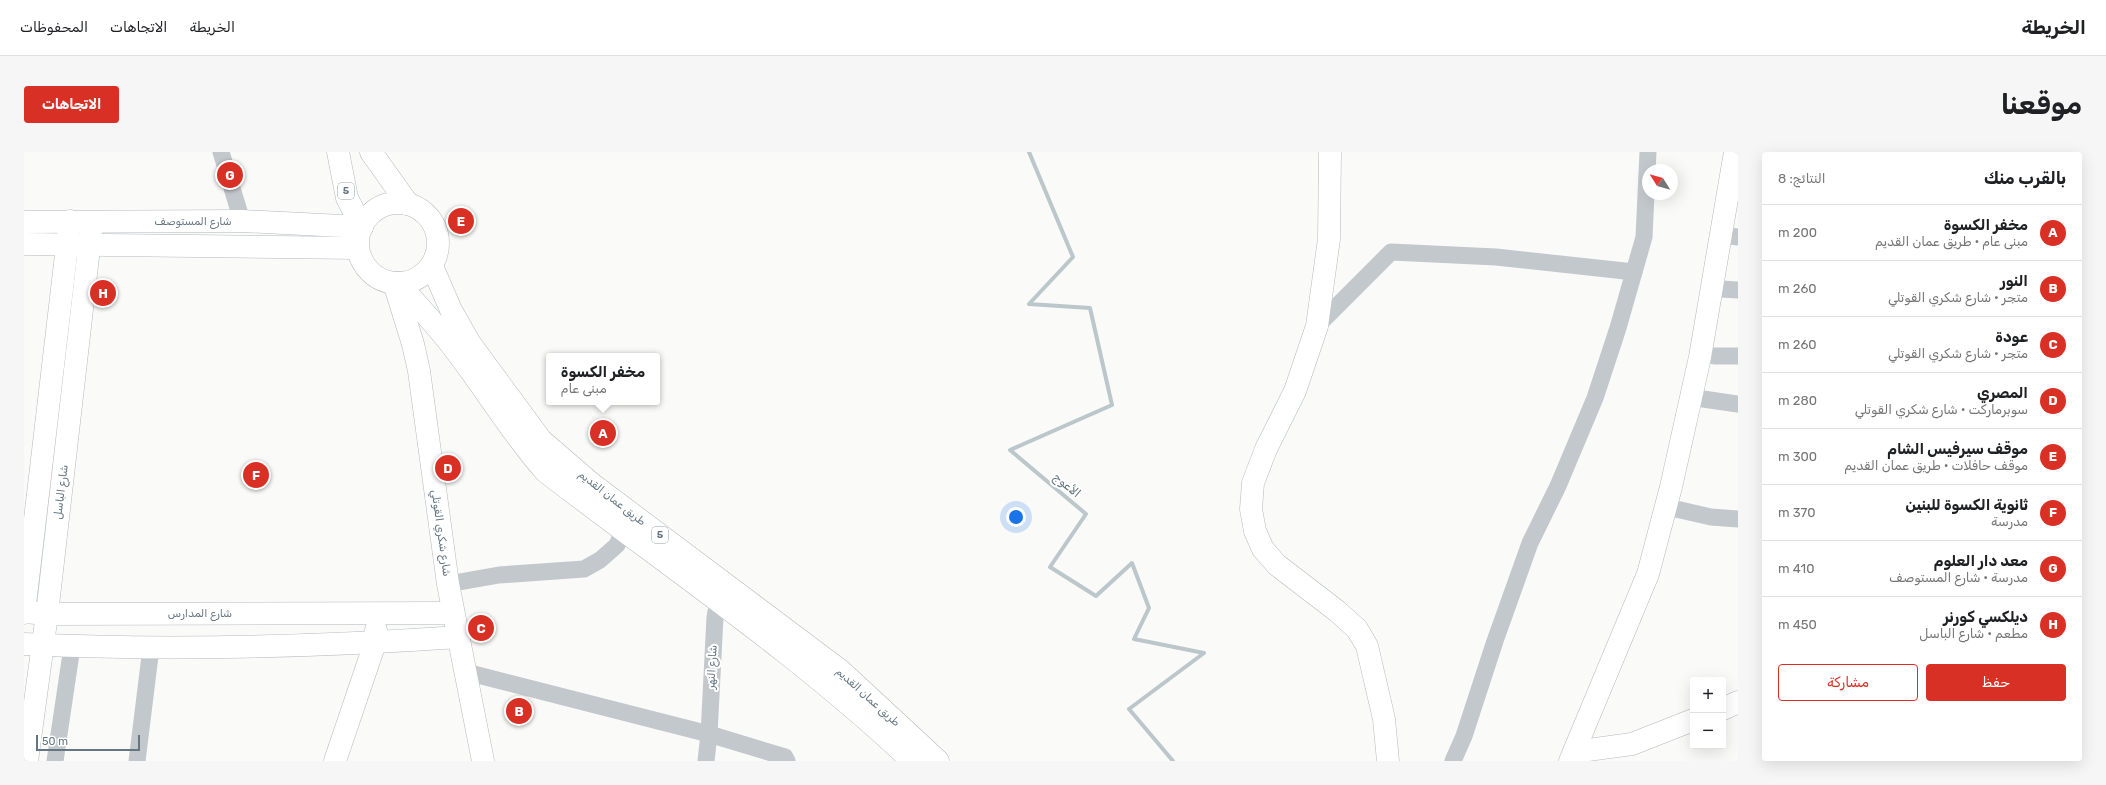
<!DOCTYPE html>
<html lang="ar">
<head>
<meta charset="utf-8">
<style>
  body { margin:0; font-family:Rubik,"Noto Sans Arabic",sans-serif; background:#f6f6f6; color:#202124; direction:rtl }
  .controls { position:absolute; right:12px; bottom:12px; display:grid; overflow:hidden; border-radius:4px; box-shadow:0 4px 16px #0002 }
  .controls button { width:36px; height:36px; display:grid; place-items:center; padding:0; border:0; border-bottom:1px solid #e0e0e0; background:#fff; color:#202124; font:20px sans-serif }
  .compass { position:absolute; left:1618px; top:12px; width:36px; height:36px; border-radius:50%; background:#fff; box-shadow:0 4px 16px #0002; rotate:307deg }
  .scale { position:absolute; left:12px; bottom:10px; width:104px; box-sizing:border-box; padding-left:4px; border:2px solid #657683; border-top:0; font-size:11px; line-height:14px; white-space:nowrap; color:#657683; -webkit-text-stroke:3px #fff; paint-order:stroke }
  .you { position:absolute; left:992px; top:365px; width:14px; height:14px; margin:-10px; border:3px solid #fff; border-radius:50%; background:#1a73e8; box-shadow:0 0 0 6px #1a73e833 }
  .badge { display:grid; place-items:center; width:26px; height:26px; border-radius:50%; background:#d93025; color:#fff; font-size:13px; font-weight:700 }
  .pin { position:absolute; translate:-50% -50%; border:2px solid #fff; box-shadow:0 1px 4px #0006 }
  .popup { position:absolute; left:522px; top:201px; width:114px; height:52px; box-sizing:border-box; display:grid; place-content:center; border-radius:4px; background:#fff; filter:drop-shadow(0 1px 3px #0005); font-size:13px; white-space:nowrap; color:#757577 }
  .popup b { font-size:15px; color:#202124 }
  .popup::after { content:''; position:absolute; left:50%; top:100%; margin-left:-8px; border:8px solid transparent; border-top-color:#fff }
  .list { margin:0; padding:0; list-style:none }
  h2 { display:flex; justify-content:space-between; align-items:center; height:52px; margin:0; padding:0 16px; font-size:17px }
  h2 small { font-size:13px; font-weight:400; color:#757577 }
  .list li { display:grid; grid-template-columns:26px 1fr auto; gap:12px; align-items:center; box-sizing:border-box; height:56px; padding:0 16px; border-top:1px solid #e0e0e0 }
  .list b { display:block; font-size:15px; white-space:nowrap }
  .list p { margin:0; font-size:13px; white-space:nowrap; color:#757577 }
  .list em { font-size:13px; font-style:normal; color:#757577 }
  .actions { display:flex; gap:8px; padding:12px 16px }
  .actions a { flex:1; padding:9px 0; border:1px solid #d93025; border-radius:4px; text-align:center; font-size:14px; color:#d93025 }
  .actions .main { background:#d93025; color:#fff }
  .map { position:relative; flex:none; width:1714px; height:609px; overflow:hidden; direction:ltr; border-radius:4px }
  header { display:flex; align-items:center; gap:24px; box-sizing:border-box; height:56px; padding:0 20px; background:#fff; border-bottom:1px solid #e0e0e0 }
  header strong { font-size:19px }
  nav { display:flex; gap:22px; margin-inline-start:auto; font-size:14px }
  .intro { display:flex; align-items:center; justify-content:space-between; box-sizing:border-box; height:96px; padding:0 24px }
  h1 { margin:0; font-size:28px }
  .button { padding:10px 18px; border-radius:4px; background:#d93025; color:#fff; font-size:14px; font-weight:700 }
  main { display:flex; gap:24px; padding:0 24px }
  aside { flex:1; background:#fff; border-radius:4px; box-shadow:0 4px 16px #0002 }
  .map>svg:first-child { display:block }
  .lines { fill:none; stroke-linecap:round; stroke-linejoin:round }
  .stream { stroke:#bbc7cb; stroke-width:4 }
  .secondary-casing { stroke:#b3babf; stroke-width:23 }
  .primary-casing { stroke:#b5babe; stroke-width:23 }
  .street { stroke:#c3c8cc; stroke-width:17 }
  .secondary { stroke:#fff; stroke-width:22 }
  .primary { stroke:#fff; stroke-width:22 }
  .labels { text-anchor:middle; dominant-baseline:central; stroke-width:4; stroke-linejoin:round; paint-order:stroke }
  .shield { fill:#fff; stroke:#939fa8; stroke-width:1 }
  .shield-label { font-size:10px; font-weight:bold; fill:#657683 }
  .street-label { font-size:11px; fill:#657683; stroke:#fff }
  .water-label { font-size:12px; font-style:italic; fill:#60757c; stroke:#fff }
</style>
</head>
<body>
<header>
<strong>الخريطة</strong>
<nav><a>الخريطة</a><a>الاتجاهات</a><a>المحفوظات</a></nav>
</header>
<div class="intro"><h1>موقعنا</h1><a class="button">الاتجاهات</a></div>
<main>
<aside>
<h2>بالقرب منك<small>النتائج: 8</small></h2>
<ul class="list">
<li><span class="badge">A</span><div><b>مخفر الكسوة</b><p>مبنى عام · طريق عمان القديم</p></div><em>200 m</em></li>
<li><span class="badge">B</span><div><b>النور</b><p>متجر · شارع شكري القوتلي</p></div><em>260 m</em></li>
<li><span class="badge">C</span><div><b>عودة</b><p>متجر · شارع شكري القوتلي</p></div><em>260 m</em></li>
<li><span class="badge">D</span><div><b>المصري</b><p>سوبرماركت · شارع شكري القوتلي</p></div><em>280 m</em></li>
<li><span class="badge">E</span><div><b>موقف سيرفيس الشام</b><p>موقف حافلات · طريق عمان القديم</p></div><em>300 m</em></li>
<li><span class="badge">F</span><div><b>ثانوية الكسوة للبنين</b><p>مدرسة</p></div><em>370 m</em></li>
<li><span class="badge">G</span><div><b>معد دار العلوم</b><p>مدرسة · شارع المستوصف</p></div><em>410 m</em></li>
<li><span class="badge">H</span><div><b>ديلكسي كورنر</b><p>مطعم · شارع الباسل</p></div><em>450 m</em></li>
</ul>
<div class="actions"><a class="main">حفظ</a><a>مشاركة</a></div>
</aside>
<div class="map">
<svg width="1714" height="609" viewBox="0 0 1714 609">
  <rect width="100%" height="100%" fill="#fafaf8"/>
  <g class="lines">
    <path class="stream" d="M1005,0L1049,105L1005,152L1066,156L1088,253L986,298L1062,362L1026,415L1072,444L1108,411L1125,456L1110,487L1180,501L1105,557L1149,609"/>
    <defs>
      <g id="secondary">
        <path d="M1306,0L1305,87L1293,174L1271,239L1242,297L1229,331L1227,357L1231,379L1239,397L1253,413L1313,459L1333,477L1343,494L1360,567L1364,609"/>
        <path d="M0,70L218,69L338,75"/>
        <path d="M0,92L334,96"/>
        <path d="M370,131L389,192L395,219L424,432L459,609"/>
        <path d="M0,460L23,462L429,461"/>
        <path d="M0,461L46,69"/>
        <path d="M0,492C145,499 290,495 435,485"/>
        <path d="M1699,557L1714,550"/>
        <path d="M1550,600L1608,592L1669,568"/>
        <path d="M3,609L23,462L68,70"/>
        <path d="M311,609L351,491L352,478"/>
        <path d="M1546,609L1624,422L1647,335L1676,205L1711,0"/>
      </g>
      <g id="primary">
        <path d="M314,0L323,46L338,75"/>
        <path d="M347,0L384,52"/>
        <circle cx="374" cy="91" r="40"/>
        <path d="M408,114L427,158L445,190L517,288L568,332L817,519L914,609"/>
        <path d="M374,131C395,155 417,178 435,203C464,241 490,285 522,320C645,415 775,502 888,609"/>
      </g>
    </defs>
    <use href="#secondary" class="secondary-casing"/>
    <use href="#primary" class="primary-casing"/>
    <g class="street">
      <path d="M197,0L218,69"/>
      <path d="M1706,84L1714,85"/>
      <path d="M1697,137L1714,138"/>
      <path d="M1293,174L1367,100L1472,105L1610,120"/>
      <path d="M1690,204H1714"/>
      <path d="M1679,247L1714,252"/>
      <path d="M1652,357L1687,365L1714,367"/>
      <path d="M424,432L475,423L560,417L576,408L593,393L599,379"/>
      <path d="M442,520L685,582L761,605L763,609"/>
      <path d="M31,609L48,495"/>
      <path d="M113,609L127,496"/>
      <path d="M682,609L685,582L691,465L694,449"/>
      <path d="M1429,609L1440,584L1471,489L1506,391L1534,334L1571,246L1594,176L1620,85L1624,0"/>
    </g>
    <use href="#secondary" class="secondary"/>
    <use href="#primary" class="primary"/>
  </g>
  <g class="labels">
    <g class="shield">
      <rect x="314" y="31" width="16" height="16" rx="3"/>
      <rect x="628" y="375" width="16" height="16" rx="3"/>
    </g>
    <g class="shield-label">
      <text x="322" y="39">5</text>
      <text x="636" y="383">5</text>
    </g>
    <g class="street-label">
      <text x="169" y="69">شارع المستوصف</text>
      <text transform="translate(37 340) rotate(-83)">شارع الباسل</text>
      <text transform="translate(588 346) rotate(38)">طريق عمان القديم</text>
      <text transform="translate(417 381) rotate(82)">شارع شكري القوتلي</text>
      <text x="176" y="461">شارع المدارس</text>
      <text transform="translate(688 515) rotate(-87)">شارع النهر</text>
      <text transform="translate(844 545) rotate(42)">طريق عمان القديم</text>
    </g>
    <g class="water-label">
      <text transform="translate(1043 333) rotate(40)">الأعوج</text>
    </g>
  </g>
</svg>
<div class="controls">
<button>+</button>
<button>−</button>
</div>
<svg class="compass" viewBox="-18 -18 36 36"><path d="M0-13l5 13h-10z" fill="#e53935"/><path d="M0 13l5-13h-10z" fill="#757577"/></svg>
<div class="scale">50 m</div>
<div class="you"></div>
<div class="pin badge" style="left:579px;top:281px">A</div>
<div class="popup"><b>مخفر الكسوة</b>مبنى عام</div>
<div class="pin badge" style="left:495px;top:559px">B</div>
<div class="pin badge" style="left:457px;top:476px">C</div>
<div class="pin badge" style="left:424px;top:316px">D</div>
<div class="pin badge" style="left:437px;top:69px">E</div>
<div class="pin badge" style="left:232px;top:323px">F</div>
<div class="pin badge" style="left:206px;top:23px">G</div>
<div class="pin badge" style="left:79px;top:141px">H</div>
</div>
</main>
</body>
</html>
